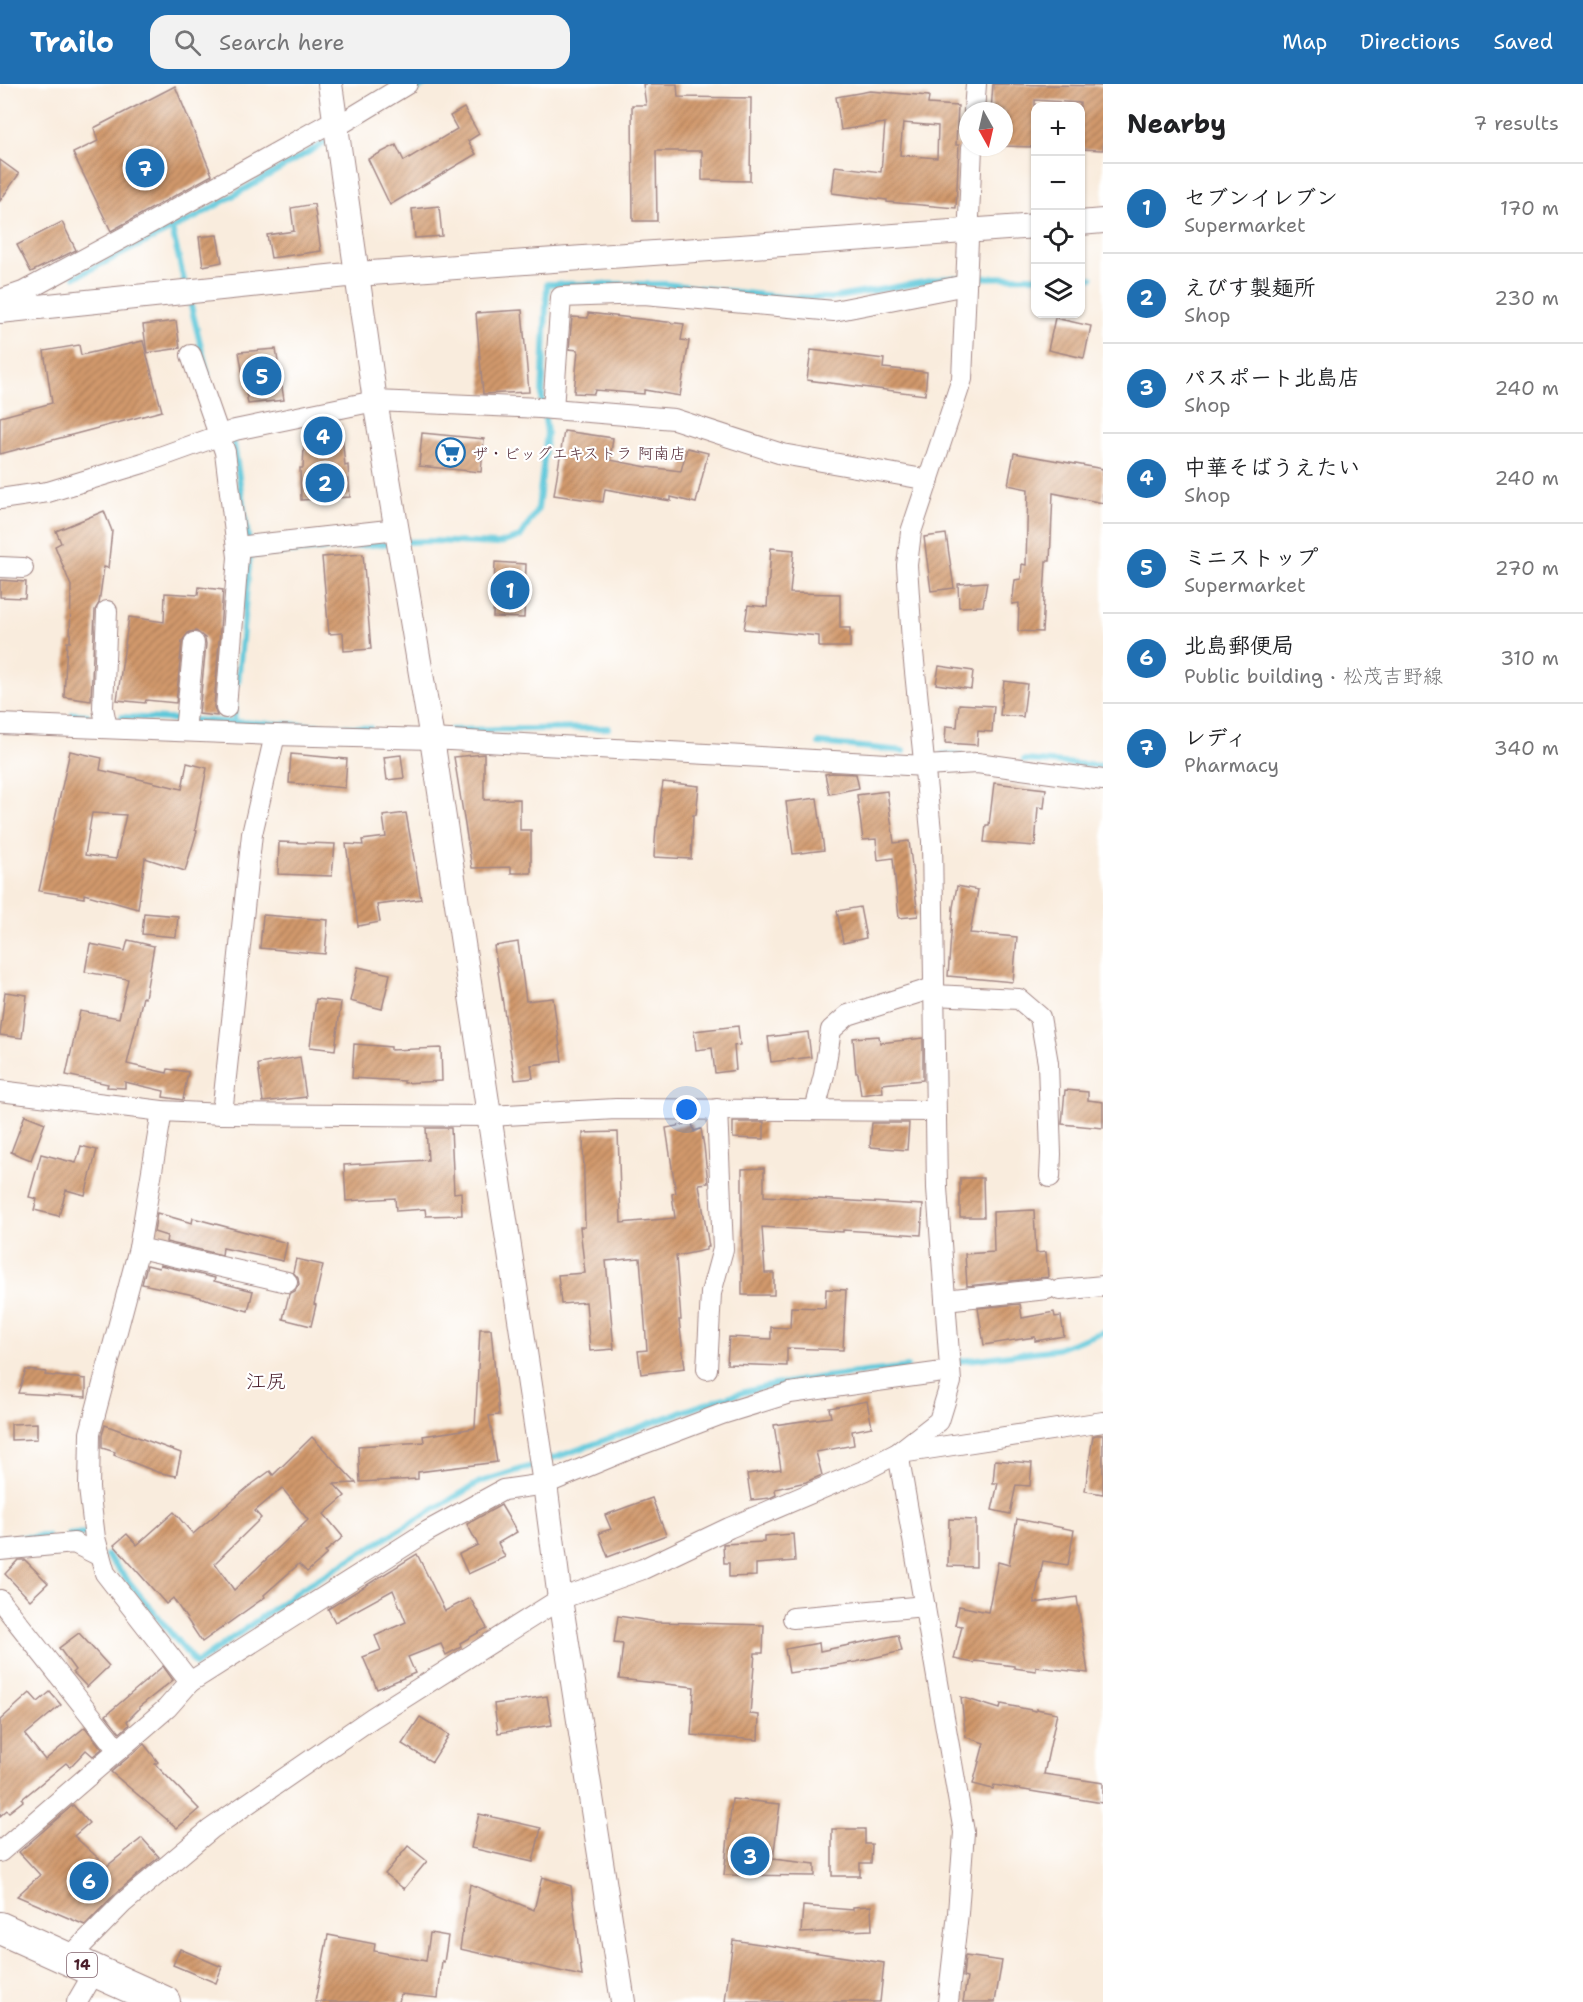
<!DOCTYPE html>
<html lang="en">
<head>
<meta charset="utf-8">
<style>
  body { margin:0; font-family:"Shantell Sans","Klee One",sans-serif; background:#f2f2f2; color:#202124 }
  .controls { position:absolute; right:18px; top:18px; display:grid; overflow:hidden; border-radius:12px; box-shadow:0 2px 4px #0004 }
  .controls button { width:54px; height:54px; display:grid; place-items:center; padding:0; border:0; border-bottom:2px solid #e0e0e0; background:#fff; color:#202124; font:30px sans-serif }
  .compass { position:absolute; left:959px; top:18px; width:54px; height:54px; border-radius:50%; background:#fff; box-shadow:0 2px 4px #0004; rotate:172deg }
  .you { position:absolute; left:687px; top:1026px; width:21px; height:21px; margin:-15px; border:4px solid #fff; border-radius:50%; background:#1a73e8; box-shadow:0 0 0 9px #1a73e833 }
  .badge { display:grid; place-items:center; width:39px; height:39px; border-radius:50%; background:#1f6fb2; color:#fff; font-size:20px; font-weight:700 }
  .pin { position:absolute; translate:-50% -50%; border:3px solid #fff; box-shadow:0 2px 6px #0006 }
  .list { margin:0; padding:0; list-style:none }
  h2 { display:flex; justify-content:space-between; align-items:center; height:78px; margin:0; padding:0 24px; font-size:26px }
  h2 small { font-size:20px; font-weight:400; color:#757577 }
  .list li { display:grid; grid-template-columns:39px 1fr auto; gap:18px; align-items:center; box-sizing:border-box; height:90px; padding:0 24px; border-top:2px solid #e0e0e0 }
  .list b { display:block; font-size:22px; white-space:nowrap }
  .list p { margin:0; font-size:20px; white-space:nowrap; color:#757577 }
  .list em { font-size:20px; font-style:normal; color:#757577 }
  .icon { flex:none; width:33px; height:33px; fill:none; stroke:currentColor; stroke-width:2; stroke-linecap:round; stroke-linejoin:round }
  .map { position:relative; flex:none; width:1103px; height:1918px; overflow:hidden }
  header { display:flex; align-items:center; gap:36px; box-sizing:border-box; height:84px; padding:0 30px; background:#1f6fb2; color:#fff }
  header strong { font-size:28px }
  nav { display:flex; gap:33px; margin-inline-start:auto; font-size:21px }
  .search { width:420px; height:54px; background:#f2f2f2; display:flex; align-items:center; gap:15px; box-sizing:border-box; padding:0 21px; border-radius:18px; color:#757577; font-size:22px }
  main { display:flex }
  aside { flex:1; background:#fff }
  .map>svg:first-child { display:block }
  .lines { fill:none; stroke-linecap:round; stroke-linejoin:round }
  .stream { stroke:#5fc8da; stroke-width:6 }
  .building { fill:url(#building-hatch); fill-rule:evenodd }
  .minor-casing { stroke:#a28684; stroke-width:22 }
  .tertiary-casing { stroke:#a28684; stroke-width:26 }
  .primary-casing { stroke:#a28684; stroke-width:34 }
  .minor { stroke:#fff; stroke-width:20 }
  .tertiary { stroke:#fff; stroke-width:24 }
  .primary { stroke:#fff; stroke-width:32 }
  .labels { text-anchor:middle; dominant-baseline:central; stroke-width:4.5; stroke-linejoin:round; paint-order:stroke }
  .shield { fill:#fff; stroke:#80626b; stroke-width:1.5 }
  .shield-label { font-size:15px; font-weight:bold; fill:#4a1f2b }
  .poi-label { font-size:16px; fill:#4a1f2b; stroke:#fff; text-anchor:start }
  .quarter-label { font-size:20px; fill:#4a1f2b; stroke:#fff }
</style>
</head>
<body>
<header>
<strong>Trailo</strong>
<div class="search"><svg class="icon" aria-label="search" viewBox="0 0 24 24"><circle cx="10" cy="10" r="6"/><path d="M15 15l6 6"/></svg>Search here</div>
<nav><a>Map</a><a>Directions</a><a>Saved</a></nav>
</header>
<main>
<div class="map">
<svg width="1103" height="1918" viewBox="0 0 1103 1918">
  <defs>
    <pattern id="building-hatch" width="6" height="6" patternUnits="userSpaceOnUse" patternTransform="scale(1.5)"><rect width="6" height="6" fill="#d1996c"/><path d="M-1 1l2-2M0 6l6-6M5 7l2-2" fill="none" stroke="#ac7c59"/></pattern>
  </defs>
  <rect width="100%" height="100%" fill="#fff"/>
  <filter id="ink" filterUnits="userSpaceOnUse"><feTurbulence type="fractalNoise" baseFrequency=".0167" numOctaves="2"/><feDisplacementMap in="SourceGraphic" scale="12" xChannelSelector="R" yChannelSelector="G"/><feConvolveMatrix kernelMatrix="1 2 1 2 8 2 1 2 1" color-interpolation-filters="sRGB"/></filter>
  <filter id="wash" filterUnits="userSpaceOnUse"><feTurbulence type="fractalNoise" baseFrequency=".008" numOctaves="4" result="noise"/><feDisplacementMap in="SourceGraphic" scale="24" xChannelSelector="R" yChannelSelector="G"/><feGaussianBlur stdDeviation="1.35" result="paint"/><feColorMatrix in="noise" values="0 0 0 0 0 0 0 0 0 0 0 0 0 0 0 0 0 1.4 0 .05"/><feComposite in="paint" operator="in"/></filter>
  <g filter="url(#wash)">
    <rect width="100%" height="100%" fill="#f9ecdd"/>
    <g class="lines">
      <g class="stream">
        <path d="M404,13L426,0"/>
        <path d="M172,145L185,201"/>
        <path d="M75,193L198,132L333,54"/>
        <path d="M1080,194H1092"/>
        <path d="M189,214L208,291"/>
        <path d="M230,351L234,360L249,459"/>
        <path d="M404,458L432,457L497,460L520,453L538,425L547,349L542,313L547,200H665L781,213L832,214L947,194L1036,193"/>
        <path d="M251,471L394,459"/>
        <path d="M238,599L250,469"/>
        <path d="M73,630L87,631"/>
        <path d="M122,633L370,644"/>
        <path d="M234,639L235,621"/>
        <path d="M451,646L608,644"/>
        <path d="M819,659L904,667"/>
        <path d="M943,670L960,671"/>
        <path d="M1024,676L1103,682"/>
        <path d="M953,1278L1057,1265L1103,1248"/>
        <path d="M547,1376C614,1355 678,1326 745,1308C798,1294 853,1290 907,1283"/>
        <path d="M69,1451L90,1449L91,1451"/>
        <path d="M0,1455L47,1452"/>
        <path d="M107,1471L196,1580L301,1505L411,1439L480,1398L538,1380"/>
      </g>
    </g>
    <g id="blocks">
      <g class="building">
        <path d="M643,0H677L678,13L751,14L750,97L702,96V67H656L657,137H633L632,21H646Z"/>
        <path d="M993,0L1103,2V66L1080,65V19L1035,16V63L1004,62V27H991Z"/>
        <path d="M175,2L212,91L111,147L73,69L98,57L94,44Z"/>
        <path d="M870,7L929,12L928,20L958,22L956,61H959L956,124L887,118V116L832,109L835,82L881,88L885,39L841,46L836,13ZM903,39L938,42L937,74L900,71Z"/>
        <path d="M464,24L479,50L468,57L476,70L390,121L368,75L396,61L404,77L457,45L450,32Z"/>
        <path d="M0,76L19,90L0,117Z"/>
        <path d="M314,120L321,167L271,174L267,151L294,147L291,124Z"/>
        <path d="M439,122L442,152L415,154L412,125Z"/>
        <path d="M62,138L76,166L31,188L17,161Z"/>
        <path d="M217,151L222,178L203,182L199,153Z"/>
        <path d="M522,226L529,308L483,310L476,229Z"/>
        <path d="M588,229L684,240L681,256L689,257L680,312L644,306V310L595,306L594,310L574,309L578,266L569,265L572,233L588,234Z"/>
        <path d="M1055,234L1091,242L1084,274L1048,266Z"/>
        <path d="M176,237L180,264L147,269L143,241Z"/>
        <path d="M143,257L162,327L0,370V333L52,319L44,267L79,261L81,271Z"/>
        <path d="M276,265L284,316L248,320L239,268Z"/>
        <path d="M811,266L884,275L883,284L927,288L925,311L807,296Z"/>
        <path d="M325,340H341L345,382L348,381L350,413L301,416L300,384H303L305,344Z"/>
        <path d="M564,347L613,354L610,376L647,383L681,387L687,364L708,369L696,419L671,413V417L605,405L603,418L554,411Z"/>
        <path d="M422,349L484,355L481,388L419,382Z"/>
        <path d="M1014,369L1103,385V419L1053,409L1050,477H1046L1042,548L1018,547L1019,519L1012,520L1015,496L1021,495L1022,480L1026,481L1028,405L1008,401Z"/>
        <path d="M104,427L112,447L108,484L104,483L99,519L95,526L91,617L64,613L67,558H70L71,502L55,462L61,459L56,447Z"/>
        <path d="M946,450L954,504L931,507L924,453Z"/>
        <path d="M771,464L794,466L790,509L840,510V544H850V563H819V552L744,545L748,521L767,523Z"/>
        <path d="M363,470L371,565L344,567L343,549L329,550L322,473Z"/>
        <path d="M495,478L526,480L524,534L493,533Z"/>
        <path d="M0,496L26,498L25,514L0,513Z"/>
        <path d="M987,498L983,522L959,523L958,500Z"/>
        <path d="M199,503L223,506L214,623L217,632L199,630L206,560L205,554L196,547L189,548L182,557L176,619L146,616L145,619L117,616L129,533L164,538L165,509L198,511Z"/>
        <path d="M939,582L973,587L971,605L936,600Z"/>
        <path d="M1004,597L1027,600L1023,633L1000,631Z"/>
        <path d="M959,620L994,622L992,648L978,647L977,661L945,659L946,642L957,643Z"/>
        <path d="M70,667L102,674L100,686L182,705L187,679L207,684L195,746L197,747L185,787L145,774L138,825L84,810V814L39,807ZM92,729L126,731L116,775L85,771Z"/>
        <path d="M291,670L347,675L345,704L289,699Z"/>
        <path d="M484,670V716L520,715V746H531V789H511V783L472,784L454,673Z"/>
        <path d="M401,671L404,694L387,696L384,673Z"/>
        <path d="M832,689L856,690L859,704L829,710L825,690Z"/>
        <path d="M663,698L699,702L696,731H693L691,775L654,773L656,743H657Z"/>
        <path d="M994,699L1046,705L1044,724L1038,723L1035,762L984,758L986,741H989Z"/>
        <path d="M887,707L894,759L909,757L918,832L899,834L893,774L878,776L876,755L863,756L857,711Z"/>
        <path d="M817,714L824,766L793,770L786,718Z"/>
        <path d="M406,729L421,815L377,821L380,838L358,842L346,760L363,761L362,756L386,753L383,732Z"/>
        <path d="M279,758L335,760L332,792L278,790Z"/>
        <path d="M957,802L978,806L970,849L1017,853L1013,898L948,892L953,823Z"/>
        <path d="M860,823L866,854L843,859L837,827Z"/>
        <path d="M144,829L178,832L176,853L142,850Z"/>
        <path d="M263,831L328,836L325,870L260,864Z"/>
        <path d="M128,856L154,862L145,914L143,913L127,980L167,989L168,985L188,988L183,1016L163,1013L164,1007L125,998V1004L107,1003L108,1000L66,991L80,927L119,934L128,895L85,888L90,860L125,867Z"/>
        <path d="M518,858L526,917L553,914L562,977L531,981L533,994L515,996L494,862Z"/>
        <path d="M358,883L390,890L382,925L350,917Z"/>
        <path d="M5,908L27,911L22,954L0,951Z"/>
        <path d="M316,915L341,918L335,966L310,963Z"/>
        <path d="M738,942L740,961L734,962L736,986L715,989L712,964L696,966L694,947Z"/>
        <path d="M808,948L811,973L771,978L768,953Z"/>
        <path d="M879,952L880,959L923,954V996L882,1000L883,1008L861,1011L858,989H856L853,954Z"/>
        <path d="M354,960L391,963V966L441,964L442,997L404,999V997L352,994Z"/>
        <path d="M300,973L306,1013L263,1018L258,980Z"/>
        <path d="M1065,1006L1088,1008V1016L1103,1018V1044L1062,1040Z"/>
        <path d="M25,1031L45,1039L31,1076L11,1068Z"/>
        <path d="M733,1038H764V1055L733,1054Z"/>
        <path d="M692,1039L694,1047L701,1045L704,1062L708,1099L699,1100L709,1163H706V1166L676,1172L681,1236H679L685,1284L641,1290L638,1267L647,1266L640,1174L606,1177L614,1265L590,1267L586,1218L561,1220L558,1191L585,1189L580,1143H585L583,1049L618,1048L621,1139L675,1134L672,1110L676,1109L666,1044Z"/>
        <path d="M872,1039H909L907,1066L870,1063Z"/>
        <path d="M426,1044H451L454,1109L461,1108L462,1131L426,1132L425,1125L396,1127L395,1114L346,1117L344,1081L428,1076Z"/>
        <path d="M81,1062L97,1066L85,1111L66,1106L59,1132L34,1126L37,1115L29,1113L41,1070L76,1079Z"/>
        <path d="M764,1084V1112L923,1121L921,1151L843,1146V1148L762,1143L765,1189H774V1211H742V1085Z"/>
        <path d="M960,1094H983L984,1133H960Z"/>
        <path d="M1034,1126L1036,1169L1046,1168L1048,1193L967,1202L965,1170L994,1168L993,1128Z"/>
        <path d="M157,1129L192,1139L193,1134L287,1159L283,1177L223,1164L222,1171L166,1158L167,1152L154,1148Z"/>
        <path d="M296,1175L323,1181L314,1220L316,1221L311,1242L283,1235L289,1210L295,1207L299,1200L298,1194L293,1188Z"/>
        <path d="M147,1181L159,1184L160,1181L215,1194L214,1197L253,1207L248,1227L189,1210L142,1200Z"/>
        <path d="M826,1205L846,1206L843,1266L787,1264V1282L727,1280L729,1253L771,1255V1243L790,1244L791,1223L825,1224Z"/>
        <path d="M1020,1220L1022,1234L1054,1228L1055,1233L1061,1232L1064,1252L1035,1257V1253L984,1261L978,1224Z"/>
        <path d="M480,1245H491L499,1331L489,1332L497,1378L418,1388V1395L360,1398L358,1362L424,1358L423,1352L475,1344Z"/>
        <path d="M26,1286L46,1288L45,1291L86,1295V1313L18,1309Z"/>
        <path d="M867,1317L872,1343L852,1347L854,1361L816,1368L822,1391L806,1398L775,1405L776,1411L770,1414L751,1416L747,1390L781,1385L774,1341L831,1333L829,1324Z"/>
        <path d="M37,1339V1355L11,1356V1340Z"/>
        <path d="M105,1341L181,1369L176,1392L157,1388L114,1371L115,1368L102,1364V1351Z"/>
        <path d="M1097,1351H1103V1410L1085,1407L1093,1352Z"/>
        <path d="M312,1353L356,1399L334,1400L345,1412L324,1430L343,1453L325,1468L327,1470L307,1488L299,1480L264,1511L265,1513L202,1558L173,1514L166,1520L114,1461L127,1450L137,1461L174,1428L193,1450L248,1403L270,1387L273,1391ZM282,1404L308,1436L234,1506L215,1479L261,1434L255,1427Z"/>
        <path d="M995,1376L1032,1379L1030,1402L1016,1401L1010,1430L992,1426L998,1399H993Z"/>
        <path d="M652,1414L666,1451L608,1473L599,1449L611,1445L605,1431Z"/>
        <path d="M501,1421L517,1448L498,1459L505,1473L468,1490L459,1470L478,1461L467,1440Z"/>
        <path d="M949,1435L976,1436V1483L948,1482Z"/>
        <path d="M1017,1435L1074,1446L1068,1481L1043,1477L1034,1519L1077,1513L1088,1589L1036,1583V1587L1014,1584V1582L975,1577L974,1579L954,1575L962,1542L955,1541L959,1522L988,1528L998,1478L1009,1481Z"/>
        <path d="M793,1450L795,1477L756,1480V1492L729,1493V1479H724L723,1460L764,1458V1452Z"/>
        <path d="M417,1470L445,1527L470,1514L487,1544L460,1559L461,1563L446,1571L441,1560L408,1573L415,1589L377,1605L363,1573L381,1566L375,1552L406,1538L393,1506L335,1538L328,1525Z"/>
        <path d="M18,1476H25L48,1499L30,1516L5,1490Z"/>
        <path d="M618,1532L657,1538L764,1541L763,1569H755L750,1630L759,1631L758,1656L691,1651L694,1603L619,1595L623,1560L614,1559Z"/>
        <path d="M79,1549L109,1582L87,1603L73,1588L75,1586L59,1564Z"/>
        <path d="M898,1551L902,1567L856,1578L789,1589L785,1565L819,1559L820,1567Z"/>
        <path d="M163,1582L173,1596L139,1623L140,1624L127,1637L129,1641L120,1649L106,1631Z"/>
        <path d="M50,1608L61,1621L25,1651L45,1676L85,1643L102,1665L93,1672L86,1666L70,1683L66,1679L22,1715L23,1717L9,1728L7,1726L0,1732V1636L30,1609L38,1618Z"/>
        <path d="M547,1612L552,1641L498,1649L494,1620Z"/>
        <path d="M961,1613L1000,1625L1001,1620L1036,1627V1625L1057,1629L1044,1690L1103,1699V1719L994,1701L993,1705L973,1700L984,1659L966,1653Z"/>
        <path d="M420,1633L449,1651L432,1678L402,1660Z"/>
        <path d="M144,1660L158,1678L155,1680L199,1725L177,1744L111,1688Z"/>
        <path d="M732,1715L780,1720L773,1775L815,1780V1792L724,1791Z"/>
        <path d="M73,1721L89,1739L74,1752L107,1782L142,1754L159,1773L115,1810L85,1841L17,1812L40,1791L19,1768Z"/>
        <path d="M479,1730L541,1744L533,1778L471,1764Z"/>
        <path d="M832,1745H865V1760H872L871,1779H860V1792H832Z"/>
        <path d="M408,1762L427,1777L404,1805L385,1790Z"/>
        <path d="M542,1793L571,1802L582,1892L460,1865L470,1800L534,1826Z"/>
        <path d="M803,1822L853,1826V1823L871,1822L872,1846L801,1849Z"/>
        <path d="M430,1849L448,1852L444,1878L442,1877L438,1914L401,1910L399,1918H315L328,1851L375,1860L374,1867L426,1877Z"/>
        <path d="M733,1856L884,1879L880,1918H725Z"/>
        <path d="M180,1865L222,1883L216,1899L173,1881Z"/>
        <path d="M965,1872L1002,1877L995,1918H963L967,1894L963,1893Z"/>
      </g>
    </g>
  </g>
  <g filter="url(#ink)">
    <use href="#blocks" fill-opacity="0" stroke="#a28684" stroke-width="1.5"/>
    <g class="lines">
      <defs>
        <g id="minor">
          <path d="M974,27L976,0"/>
          <path d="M336,43L407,0"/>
          <path d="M0,216L23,208L145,142L335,36"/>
          <path d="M191,271L225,368L238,473L226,624"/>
          <path d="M553,325L561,213L644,210L834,227L966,201"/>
          <path d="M0,415L48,408L143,379L235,346L375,317L540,324L674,335L782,370L929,396"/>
          <path d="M237,463L397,445"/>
          <path d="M0,483L23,484"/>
          <path d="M107,527L103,624L107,644"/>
          <path d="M0,640L275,651L432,655L925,682L977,679L1103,696"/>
          <path d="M185,647L194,559"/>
          <path d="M933,911L1019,915L1040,933L1048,979L1051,1070L1050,1093"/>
          <path d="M0,1007L162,1027L222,1030L488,1032L616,1025L934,1027"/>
          <path d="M815,1026L824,991L831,946L848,931L933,904"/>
          <path d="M222,1030L252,750L275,651"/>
          <path d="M139,1164L287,1198"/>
          <path d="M1060,1206L1103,1202"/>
          <path d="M945,1216L1047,1205"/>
          <path d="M707,1285L711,1209L723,1165L717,1025"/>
          <path d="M898,1369L964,1748L958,1829L948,1918"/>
          <path d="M901,1369L1103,1338"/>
          <path d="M0,1466L74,1459L100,1472"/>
          <path d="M0,1516L118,1666"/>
          <path d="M793,1534L925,1522"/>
          <path d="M190,1598L428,1447L503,1406L545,1400L627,1366L722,1330L790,1309L950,1287"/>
          <path d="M0,1768L167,1624L190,1598L105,1489L95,1454L89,1404L90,1349L139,1164L162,1027"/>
          <path d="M68,1875L123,1819L211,1745L372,1634L560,1515L643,1485L729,1444L863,1387L898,1369L939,1337L951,1298L937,1104L932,757L912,558L907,481L911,448L962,295L972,63"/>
          <path d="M77,1918L95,1887"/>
        </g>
        <g id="tertiary">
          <path d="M330,0L375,317L432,655L545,1400L560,1515L623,1918"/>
          <path d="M1080,139L1103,137"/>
          <path d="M0,227L357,190L1036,142"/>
        </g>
        <path id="primary" d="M0,1844L164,1918"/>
      </defs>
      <use href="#minor" class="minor-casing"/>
      <use href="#tertiary" class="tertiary-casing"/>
      <use href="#primary" class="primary-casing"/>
      <use href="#minor" class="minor"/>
      <use href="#tertiary" class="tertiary"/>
      <use href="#primary" class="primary"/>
    </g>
  </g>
  <defs>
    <symbol id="supermarket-ring" viewBox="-11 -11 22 22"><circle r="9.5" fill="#fff" stroke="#1f6fb2" stroke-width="1.5"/><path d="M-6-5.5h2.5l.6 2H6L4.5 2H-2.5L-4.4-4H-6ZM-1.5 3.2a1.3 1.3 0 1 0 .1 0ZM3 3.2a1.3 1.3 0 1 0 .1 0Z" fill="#1f6fb2"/></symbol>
  </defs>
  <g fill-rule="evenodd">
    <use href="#supermarket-ring" x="434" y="352" width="33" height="33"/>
  </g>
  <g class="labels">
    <rect class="shield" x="67" y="1869" width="30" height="24" rx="4.5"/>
    <g class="shield-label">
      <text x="82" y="1881">14</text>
    </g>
    <g class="poi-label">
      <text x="472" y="369">ザ・ビッグエキストラ 阿南店</text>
    </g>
    <g class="quarter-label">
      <text x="266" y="1297">江尻</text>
    </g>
  </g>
</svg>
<div class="controls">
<button>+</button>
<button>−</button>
<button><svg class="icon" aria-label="locate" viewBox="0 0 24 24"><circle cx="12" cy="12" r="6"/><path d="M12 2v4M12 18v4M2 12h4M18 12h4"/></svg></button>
<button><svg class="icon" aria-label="layers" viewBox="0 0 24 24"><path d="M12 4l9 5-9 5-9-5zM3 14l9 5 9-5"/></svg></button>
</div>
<svg class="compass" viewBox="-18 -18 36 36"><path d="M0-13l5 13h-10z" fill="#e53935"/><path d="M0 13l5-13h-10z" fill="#757577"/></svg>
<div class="you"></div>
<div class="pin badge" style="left:510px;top:506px">1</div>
<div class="pin badge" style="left:325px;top:399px">2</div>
<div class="pin badge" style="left:750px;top:1772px">3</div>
<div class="pin badge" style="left:323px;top:352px">4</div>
<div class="pin badge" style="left:262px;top:292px">5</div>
<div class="pin badge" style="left:89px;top:1797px">6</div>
<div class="pin badge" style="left:145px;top:84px">7</div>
</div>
<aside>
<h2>Nearby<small>7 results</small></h2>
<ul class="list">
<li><span class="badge">1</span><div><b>セブンイレブン</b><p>Supermarket</p></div><em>170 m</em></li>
<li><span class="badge">2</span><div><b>えびす製麺所</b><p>Shop</p></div><em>230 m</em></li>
<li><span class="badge">3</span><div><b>パスポート北島店</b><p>Shop</p></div><em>240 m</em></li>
<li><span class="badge">4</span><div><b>中華そばうえたい</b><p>Shop</p></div><em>240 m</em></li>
<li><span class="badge">5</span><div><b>ミニストップ</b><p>Supermarket</p></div><em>270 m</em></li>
<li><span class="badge">6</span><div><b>北島郵便局</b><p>Public building · 松茂吉野線</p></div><em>310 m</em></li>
<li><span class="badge">7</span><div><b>レディ</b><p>Pharmacy</p></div><em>340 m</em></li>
</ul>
</aside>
</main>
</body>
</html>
